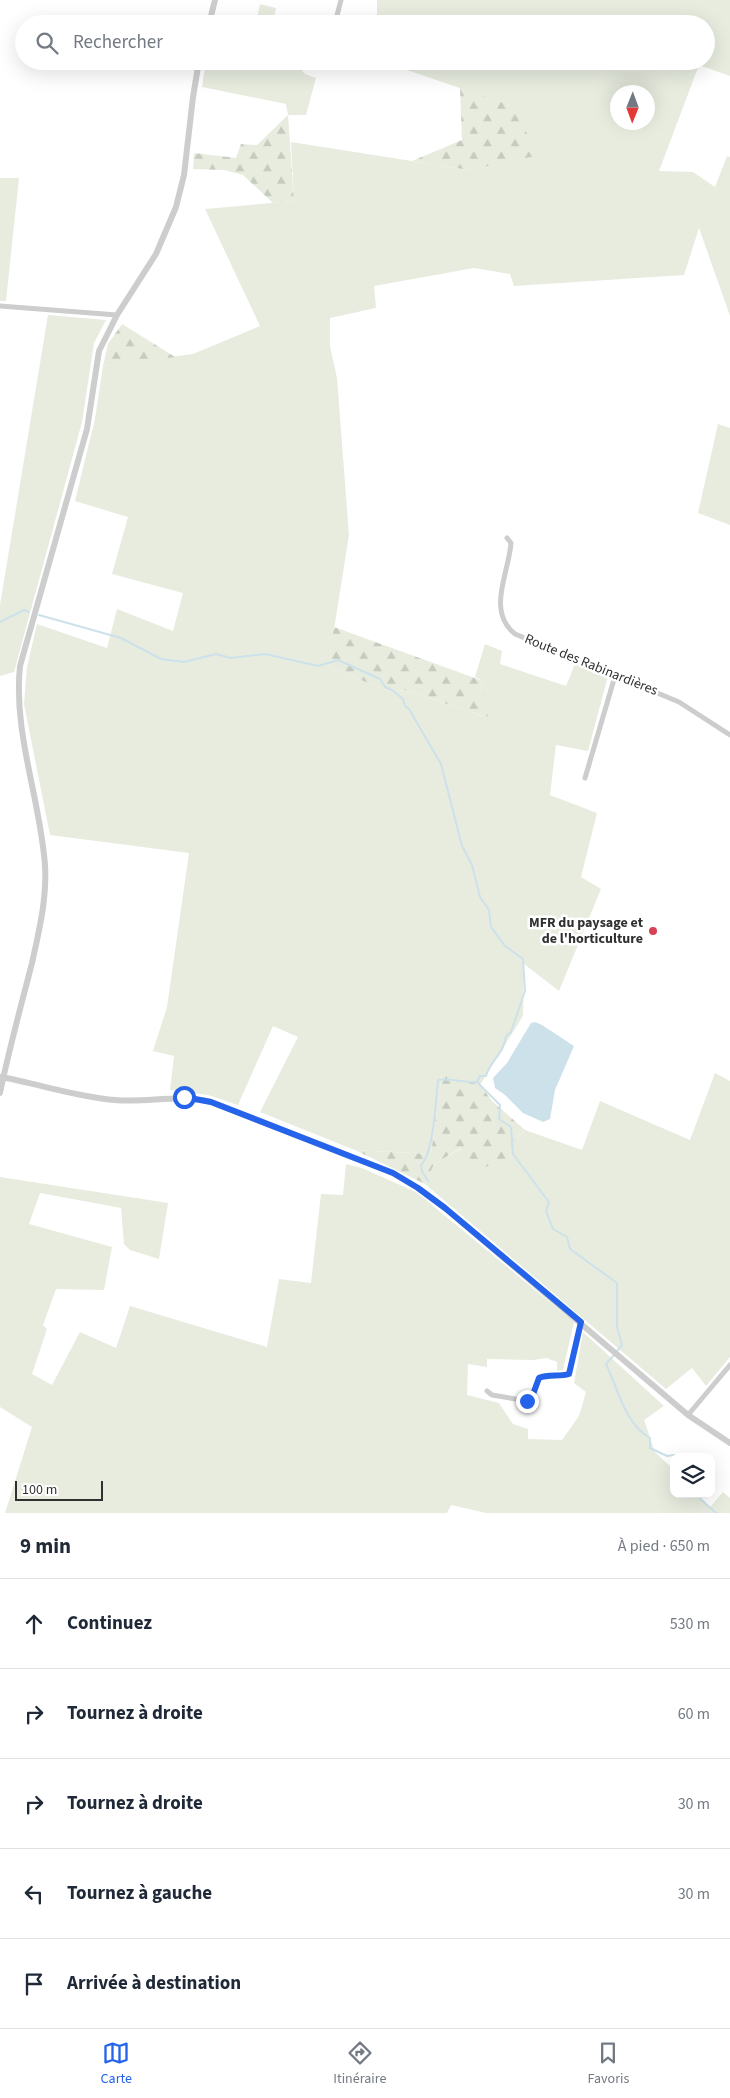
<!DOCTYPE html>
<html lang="fr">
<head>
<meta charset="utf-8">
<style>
  body { margin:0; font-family:"Source Sans 3",sans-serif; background:#f6f6f7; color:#1f2937 }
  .controls { position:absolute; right:15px; bottom:15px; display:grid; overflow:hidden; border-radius:10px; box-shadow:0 5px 20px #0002 }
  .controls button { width:45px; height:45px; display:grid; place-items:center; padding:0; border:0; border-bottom:1px solid #e0e1e3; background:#fff; color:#1f2937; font:25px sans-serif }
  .compass { position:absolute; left:610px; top:85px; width:45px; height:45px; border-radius:50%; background:#fff; box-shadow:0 5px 20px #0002; rotate:181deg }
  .scale { position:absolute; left:15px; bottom:12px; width:88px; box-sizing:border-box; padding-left:5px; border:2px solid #303030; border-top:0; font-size:14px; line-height:18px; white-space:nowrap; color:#303030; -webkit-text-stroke:4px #fff; paint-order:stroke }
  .stop { position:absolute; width:15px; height:15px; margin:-11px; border:4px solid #2563eb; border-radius:50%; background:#fff }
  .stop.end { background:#2563eb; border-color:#fff; box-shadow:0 1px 5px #0008 }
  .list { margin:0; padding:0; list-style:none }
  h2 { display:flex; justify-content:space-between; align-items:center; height:65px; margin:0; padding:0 20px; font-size:21px }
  h2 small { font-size:16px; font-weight:400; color:#747a83 }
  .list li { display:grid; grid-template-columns:32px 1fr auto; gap:15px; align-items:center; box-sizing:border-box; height:90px; padding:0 20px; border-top:1px solid #e0e1e3 }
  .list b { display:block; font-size:19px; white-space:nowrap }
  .list em { font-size:16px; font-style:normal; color:#747a83 }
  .icon { flex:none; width:28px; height:28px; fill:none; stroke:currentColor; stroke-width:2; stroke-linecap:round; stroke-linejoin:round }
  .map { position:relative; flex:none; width:730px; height:1513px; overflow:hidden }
  .search { position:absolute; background:#fff; box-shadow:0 5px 20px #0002; left:15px; right:15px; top:15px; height:55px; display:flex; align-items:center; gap:12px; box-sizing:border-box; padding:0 18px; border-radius:28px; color:#747a83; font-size:19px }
  .sheet { height:515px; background:#fff }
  nav { display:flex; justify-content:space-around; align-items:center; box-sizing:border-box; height:70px; border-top:1px solid #e0e1e3; background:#fff; font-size:14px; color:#747a83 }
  nav a { display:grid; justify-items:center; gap:2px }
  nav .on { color:#2563eb }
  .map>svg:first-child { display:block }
  .green { fill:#e7ecdf; fill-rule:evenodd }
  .forest { fill:url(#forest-firs) }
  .water { fill:#cde1ea }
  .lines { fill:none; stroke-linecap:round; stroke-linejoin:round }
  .stream { stroke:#cde1ea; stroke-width:2 }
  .minor { stroke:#cdcdcd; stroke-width:5 }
  .tertiary { stroke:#cdcdcd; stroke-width:6 }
  .route { stroke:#2563eb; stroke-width:6 }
  .poi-dot { fill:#d93f55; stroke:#fff; stroke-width:2 }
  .labels { text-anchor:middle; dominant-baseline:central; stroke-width:5; stroke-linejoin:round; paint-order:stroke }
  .street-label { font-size:14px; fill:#303030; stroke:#fff }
  .poi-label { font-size:14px; font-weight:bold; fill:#303030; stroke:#fff; text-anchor:end }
</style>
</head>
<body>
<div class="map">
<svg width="730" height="1513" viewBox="0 0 730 1513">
  <defs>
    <pattern id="forest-firs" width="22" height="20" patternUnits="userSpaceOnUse" patternTransform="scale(1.25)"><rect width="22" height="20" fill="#e7ecdf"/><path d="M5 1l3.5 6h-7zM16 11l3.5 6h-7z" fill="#c6cbc0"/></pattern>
  </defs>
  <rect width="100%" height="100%" fill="#fff"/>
  <g class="green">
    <path d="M377,0H730V76L699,65L659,171L693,172L715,187L727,156L730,157V316L699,228L684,275L514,286L510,274L474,268L374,286L376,308L330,318V346L337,378L349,535L328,667L391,692L404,690L487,717L480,692L483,681L475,677L485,644L502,651L500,664L566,686L575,664L608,676L588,751L556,745L550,795L597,813L581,877L601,889L559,991L524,964L523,1016L480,1085L442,1074L431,1154L355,1150L260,1112L298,1037L273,1026L238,1105L208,1095L170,1090L174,1056L153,1051L167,1007L189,853L50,835L24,704L27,667L37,624L107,648L117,609L173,631L183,593L112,574L128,517L75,501L95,419L103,366L193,354L260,326L205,209L294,201L291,142L469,170L510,105L398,67L399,61H706V24H406V22L377,24ZM618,92H648V122H618Z"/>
    <path d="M260,4L276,8L273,24H256Z"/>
    <path d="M206,61H294L305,74L316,78L306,115H288L286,104L202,87Z"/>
    <path d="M0,178H19L6,301H0Z"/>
    <path d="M48,315L106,320L94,343L82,422L14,672L0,676V605Z"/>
    <path d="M718,424L730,428V525L698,513Z"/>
    <path d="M715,1073L730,1081V1357L706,1386L692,1368L666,1389L425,1184L434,1164L462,1148L512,1143L525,1130L582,1150L600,1101L690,1140Z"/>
    <path d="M346,1164L362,1168L416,1192L574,1322L563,1370L557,1371V1362L546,1358L534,1360L487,1359V1367L468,1364L467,1395L499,1403L513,1424L528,1429V1439L562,1440L579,1416L586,1392L574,1383L583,1332L664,1406L644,1420L655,1452L674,1470V1494H697L710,1507L723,1492L730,1498V1513H486L451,1505L447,1513H5L32,1427L0,1407V1177L168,1203L159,1259L130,1250L124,1244L121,1208L40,1193L29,1224L112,1247L104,1290L56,1289L43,1325L47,1329L32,1374L52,1385L80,1332L116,1348L130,1306L267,1347L279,1279L311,1283L321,1194L343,1195Z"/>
  </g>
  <g class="forest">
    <path d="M460,87L510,105L540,155L469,170L412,161L462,140Z"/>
    <path d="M288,115L294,201L273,203L243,175L224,170L193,169L194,153L236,158L241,144L257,145Z"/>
    <path d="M122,324L175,357L103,366L108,344Z"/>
    <path d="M334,627L483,681L480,692L492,703L487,717L404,690L391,692L328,667Z"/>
    <path d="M442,1073L480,1085L492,1101L525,1130L512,1143L510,1158L472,1172L461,1148L434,1164L425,1184L355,1150L431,1154Z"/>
  </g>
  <path class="water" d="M535,1022L542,1025L574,1046L555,1090L550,1119L543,1122L523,1113L505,1095L495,1088L493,1078L507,1063L531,1023Z"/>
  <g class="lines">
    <g class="stream">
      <path d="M39,615L121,638L161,659L184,662L216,654L231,658L265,654L318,666L338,660L380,679L385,687L392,690L403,699L405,706L409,709L441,764L462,846L472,865L480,897L489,910L491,927L505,946L523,959L525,991L511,1032L506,1036C504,1054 490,1061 486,1076H480L477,1082C463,1083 452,1078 438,1080C436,1100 434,1152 421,1165L422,1171L428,1181"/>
      <path d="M0,622L24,610L29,612"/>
      <path d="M477,1082L500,1105L499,1119L511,1127L513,1154L549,1202L546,1211L553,1229L567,1237L570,1249L617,1283V1327L622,1345L617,1351"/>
      <path d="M614,1355L606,1364C618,1389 625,1424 650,1438V1448L667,1456L674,1455L678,1457"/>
      <path d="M695,1494L716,1513"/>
    </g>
    <g class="minor">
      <path d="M335,23L341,0"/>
      <path d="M0,306L117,315"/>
      <path d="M507,538L511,543C509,573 486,611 515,634L679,702L730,735"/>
      <path d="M585,778L615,676"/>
      <path d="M487,1391L492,1395L527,1401L532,1397L539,1377C549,1374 559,1377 569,1374L581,1322"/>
      <path d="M688,1415L730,1365"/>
    </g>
    <g class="tertiary">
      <path d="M209,24L215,0"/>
      <path d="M1,1077C39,1084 77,1097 115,1100C148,1103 178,1094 211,1102L393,1173L418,1188L445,1208L688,1415L730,1443"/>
      <path d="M0,1093C9,1049 21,1006 32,963C39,931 47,899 45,865C40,798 13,733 20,666L87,429L99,351L117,315L156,254L176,207L184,175L193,97L199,61"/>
    </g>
  </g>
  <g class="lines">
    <path class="route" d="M184,1097L211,1102L393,1173L418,1188L445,1208L581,1322L569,1374C559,1377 549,1374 539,1378L532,1397L527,1401"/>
  </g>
  <circle class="poi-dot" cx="653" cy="931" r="5"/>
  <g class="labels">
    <g class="street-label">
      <text transform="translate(591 665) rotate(22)">Route des Rabinardières</text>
    </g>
    <g class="poi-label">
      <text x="643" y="923">MFR du paysage et<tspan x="643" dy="16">de l'horticulture</tspan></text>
    </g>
  </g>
</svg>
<div class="controls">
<button><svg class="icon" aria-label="layers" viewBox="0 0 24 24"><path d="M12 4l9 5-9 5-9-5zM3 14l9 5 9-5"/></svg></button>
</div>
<svg class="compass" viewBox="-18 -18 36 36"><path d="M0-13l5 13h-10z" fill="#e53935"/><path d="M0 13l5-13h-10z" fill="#747a83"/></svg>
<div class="scale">100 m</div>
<div class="stop" style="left:184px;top:1097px"></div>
<div class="stop end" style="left:527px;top:1401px"></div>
<div class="search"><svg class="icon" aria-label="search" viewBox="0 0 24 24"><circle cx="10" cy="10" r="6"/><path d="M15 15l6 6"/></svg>Rechercher</div>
</div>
<section class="sheet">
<h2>9 min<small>À pied · 650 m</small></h2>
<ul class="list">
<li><svg class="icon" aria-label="ahead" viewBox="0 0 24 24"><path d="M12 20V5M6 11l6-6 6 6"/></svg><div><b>Continuez</b></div><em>530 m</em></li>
<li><svg class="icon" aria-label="right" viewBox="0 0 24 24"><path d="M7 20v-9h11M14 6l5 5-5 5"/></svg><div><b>Tournez à droite</b></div><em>60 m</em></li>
<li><svg class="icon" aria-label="right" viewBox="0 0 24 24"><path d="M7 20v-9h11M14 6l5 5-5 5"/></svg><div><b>Tournez à droite</b></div><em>30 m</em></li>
<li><svg class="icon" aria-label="left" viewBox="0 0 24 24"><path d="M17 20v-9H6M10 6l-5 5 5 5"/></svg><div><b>Tournez à gauche</b></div><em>30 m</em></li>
<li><svg class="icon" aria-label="arrive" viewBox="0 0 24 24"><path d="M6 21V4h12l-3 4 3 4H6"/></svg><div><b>Arrivée à destination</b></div></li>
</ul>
</section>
<nav>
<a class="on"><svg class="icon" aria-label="map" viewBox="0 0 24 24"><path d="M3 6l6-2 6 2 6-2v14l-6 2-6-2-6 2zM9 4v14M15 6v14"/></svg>Carte</a>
<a><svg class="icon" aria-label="directions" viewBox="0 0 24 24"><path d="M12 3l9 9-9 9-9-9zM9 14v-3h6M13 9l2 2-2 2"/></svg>Itinéraire</a>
<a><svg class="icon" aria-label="saved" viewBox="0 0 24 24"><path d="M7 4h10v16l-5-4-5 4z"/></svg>Favoris</a>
</nav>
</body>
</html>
